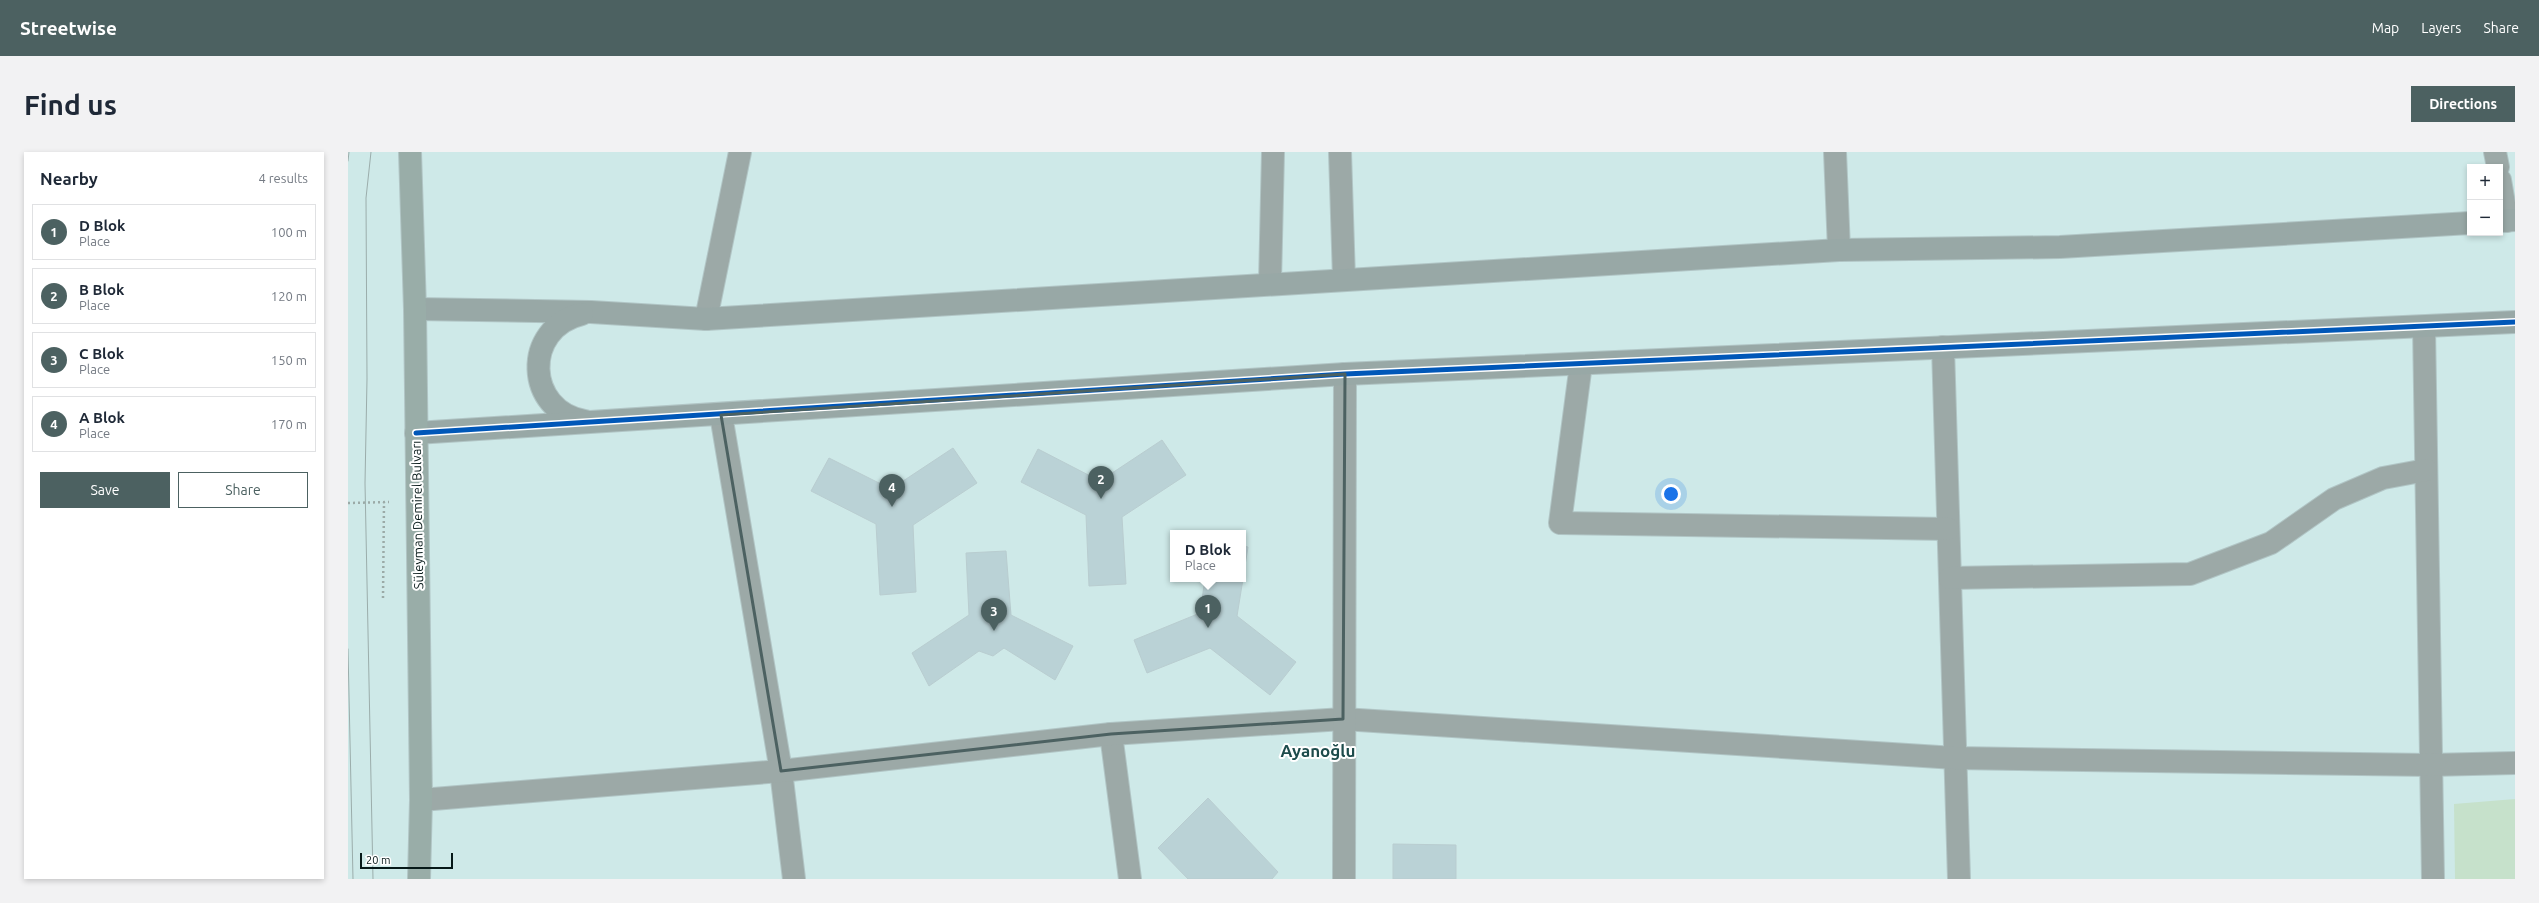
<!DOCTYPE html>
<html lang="en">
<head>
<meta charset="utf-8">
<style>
  body { margin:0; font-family:Ubuntu,sans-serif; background:#f2f2f3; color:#1f2937 }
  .controls { position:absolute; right:12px; top:12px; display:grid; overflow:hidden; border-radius:0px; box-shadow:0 2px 6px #0003 }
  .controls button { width:36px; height:36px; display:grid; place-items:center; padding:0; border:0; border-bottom:1px solid #e0e1e3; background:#fff; color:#1f2937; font:20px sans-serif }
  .scale { position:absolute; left:12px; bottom:10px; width:93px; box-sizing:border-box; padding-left:4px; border:2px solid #061818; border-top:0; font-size:11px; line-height:14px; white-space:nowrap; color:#061818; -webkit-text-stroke:3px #fff; paint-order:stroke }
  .you { position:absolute; left:1323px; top:342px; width:14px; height:14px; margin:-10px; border:3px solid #fff; border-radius:50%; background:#1a73e8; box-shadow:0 0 0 6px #1a73e833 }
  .badge { display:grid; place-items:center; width:26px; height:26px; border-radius:50%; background:#4c6161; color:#fff; font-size:13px; font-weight:700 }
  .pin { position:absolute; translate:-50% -33px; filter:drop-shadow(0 1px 2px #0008) }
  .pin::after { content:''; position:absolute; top:21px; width:14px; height:12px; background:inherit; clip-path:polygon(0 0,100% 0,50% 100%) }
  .popup { position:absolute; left:822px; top:378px; width:76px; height:52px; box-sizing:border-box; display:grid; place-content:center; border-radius:0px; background:#fff; filter:drop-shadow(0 1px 3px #0005); font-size:13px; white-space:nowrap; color:#747a83 }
  .popup b { font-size:15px; color:#1f2937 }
  .popup::after { content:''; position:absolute; left:50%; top:100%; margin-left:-8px; border:8px solid transparent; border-top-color:#fff }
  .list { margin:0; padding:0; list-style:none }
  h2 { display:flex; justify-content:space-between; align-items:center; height:52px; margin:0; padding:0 16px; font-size:17px }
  h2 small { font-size:13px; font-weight:400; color:#747a83 }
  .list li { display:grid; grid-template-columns:26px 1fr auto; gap:12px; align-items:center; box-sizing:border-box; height:56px; margin:0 8px 8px; padding:0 8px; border:1px solid #e0e1e3; border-radius:0px }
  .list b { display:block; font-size:15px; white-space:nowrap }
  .list p { margin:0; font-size:13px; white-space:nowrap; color:#747a83 }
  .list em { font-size:13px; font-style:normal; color:#747a83 }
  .actions { display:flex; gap:8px; padding:12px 16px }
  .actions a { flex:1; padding:9px 0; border:1px solid #4c6161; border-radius:0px; text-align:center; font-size:14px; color:#4c6161 }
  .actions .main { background:#4c6161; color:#fff }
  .map { position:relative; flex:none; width:2167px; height:727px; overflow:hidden; border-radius:0px }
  header { display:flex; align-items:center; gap:24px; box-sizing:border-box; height:56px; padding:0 20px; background:#4c6161; color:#fff }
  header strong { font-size:19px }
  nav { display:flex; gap:22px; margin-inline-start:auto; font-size:14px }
  .intro { display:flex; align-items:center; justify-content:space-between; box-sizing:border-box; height:96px; padding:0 24px }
  h1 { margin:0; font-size:28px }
  .button { padding:10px 18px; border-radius:0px; background:#4c6161; color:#fff; font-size:14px; font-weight:700 }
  main { display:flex; gap:24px; padding:0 24px }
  aside { flex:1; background:#fff; border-radius:0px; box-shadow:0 2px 6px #0003 }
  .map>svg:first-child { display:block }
  .green { fill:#c6e1cb }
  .building { fill:#bad2d6; stroke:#b9cdd0 }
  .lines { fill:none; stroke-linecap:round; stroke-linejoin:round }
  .street-casing { stroke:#b1c5c5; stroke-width:24 }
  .secondary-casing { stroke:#b1c5c5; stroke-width:24 }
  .primary-casing { stroke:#b1c5c5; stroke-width:24 }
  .path { stroke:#9baaa7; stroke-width:2.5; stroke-dasharray:2 3; stroke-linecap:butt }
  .street { stroke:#9ca9a7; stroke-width:22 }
  .secondary { stroke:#98a8a6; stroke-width:22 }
  .primary { stroke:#99ada8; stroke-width:22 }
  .tram { stroke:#9badab; stroke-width:1 }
  .cycleway-casing { stroke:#fff; stroke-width:8 }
  .cycleway { stroke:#0057b8; stroke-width:5 }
  .marked { fill:none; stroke:#4c6161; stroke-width:3; stroke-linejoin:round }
  .labels { text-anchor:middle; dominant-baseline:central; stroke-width:4; stroke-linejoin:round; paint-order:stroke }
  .street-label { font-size:13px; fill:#061818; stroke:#fff }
  .district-label { font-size:17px; font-weight:bold; fill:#1d4b4b; stroke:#fff }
</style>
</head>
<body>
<header>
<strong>Streetwise</strong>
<nav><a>Map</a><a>Layers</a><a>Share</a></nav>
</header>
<div class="intro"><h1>Find us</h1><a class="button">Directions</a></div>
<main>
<aside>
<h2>Nearby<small>4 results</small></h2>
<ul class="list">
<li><span class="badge">1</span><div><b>D Blok</b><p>Place</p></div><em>100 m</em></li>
<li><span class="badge">2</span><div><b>B Blok</b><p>Place</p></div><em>120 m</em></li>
<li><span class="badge">3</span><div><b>C Blok</b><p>Place</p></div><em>150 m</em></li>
<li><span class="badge">4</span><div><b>A Blok</b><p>Place</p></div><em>170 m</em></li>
</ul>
<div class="actions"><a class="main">Save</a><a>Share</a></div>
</aside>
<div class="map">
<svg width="2167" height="727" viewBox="0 0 2167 727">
  <rect width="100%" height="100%" fill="#cee9e8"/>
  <path class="green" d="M2167,647V727H2107L2106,652Z"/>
  <g class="building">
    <path d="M814,288L838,323L774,365L778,432L741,434L738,363L673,330L690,297L752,329Z"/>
    <path d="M605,296L629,331L565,373L568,440L532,443L528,372L463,339L481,306L543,337Z"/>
    <path d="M895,394L900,395L895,426Z"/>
    <path d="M658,399L663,463L725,494L707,528L656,496L645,504L631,499L581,534L564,501L621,463L618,401Z"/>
    <path d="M857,427H895L889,464L948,510L922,543L862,496L799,521L786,488L852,461Z"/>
    <path d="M860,646L930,720L924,727H840L810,696Z"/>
    <path d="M1045,692L1108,693V727H1045Z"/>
  </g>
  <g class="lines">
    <defs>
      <g id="street">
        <path d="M992,0L996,127"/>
        <path d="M1487,0L1491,98"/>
        <path d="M2147,0L2150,15"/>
        <path d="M2152,28L2159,69"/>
        <path d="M922,131L925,0"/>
        <path d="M358,167L392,0"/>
        <path d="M2076,175L2085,727"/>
        <path d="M1595,195L1611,727"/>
        <path d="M1233,212L1212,371L1600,377"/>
        <path d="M373,263L433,619L446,727"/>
        <path d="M1602,426L1842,422L1923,391L1986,347L2035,326L2078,318"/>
        <path d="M763,582L782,727"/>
        <path d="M73,648L433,619L763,582L995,567L1607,606L2082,613L2167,611"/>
        <path d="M996,727L997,222"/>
      </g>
      <g id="secondary">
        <path d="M2152,69L2167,68"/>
        <path d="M67,157L243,160L358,167L1491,98L1712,95L2122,71"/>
        <path d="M234,162C174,176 177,259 237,269"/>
        <path d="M68,281L997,222L2167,170"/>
      </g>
      <path id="primary" d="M62,0L67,157L73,648L71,727"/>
    </defs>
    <use href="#street" class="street-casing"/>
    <use href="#secondary" class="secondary-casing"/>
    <use href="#primary" class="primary-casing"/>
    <g class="path">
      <path d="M0,351L41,350"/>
      <path d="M35,446L36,350"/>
    </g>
    <use href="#street" class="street"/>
    <use href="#secondary" class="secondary"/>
    <use href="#primary" class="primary"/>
    <g class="tram">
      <path d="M23,0L18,46L19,227L17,331L25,727"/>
      <path d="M0,9L1,0"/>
      <path d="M0,497L5,727"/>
    </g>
    <defs>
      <path id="cycleway" d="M68,281L997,222L2167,170"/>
    </defs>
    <use href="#cycleway" class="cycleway-casing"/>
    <use href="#cycleway" class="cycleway"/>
  </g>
  <path class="marked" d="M997,222L995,567L763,582L433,619L373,263Z"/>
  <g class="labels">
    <g class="street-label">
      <text transform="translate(69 363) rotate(-91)">Süleyman Demirel Bulvarı</text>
    </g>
    <g class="district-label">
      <text x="970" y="598">Ayanoğlu</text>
    </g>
  </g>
</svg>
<div class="controls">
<button>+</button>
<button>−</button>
</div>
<div class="scale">20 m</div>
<div class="you"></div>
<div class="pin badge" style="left:860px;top:476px">1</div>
<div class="popup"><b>D Blok</b>Place</div>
<div class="pin badge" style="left:753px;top:347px">2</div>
<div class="pin badge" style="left:646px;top:479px">3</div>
<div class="pin badge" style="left:544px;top:355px">4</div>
</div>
</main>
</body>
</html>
